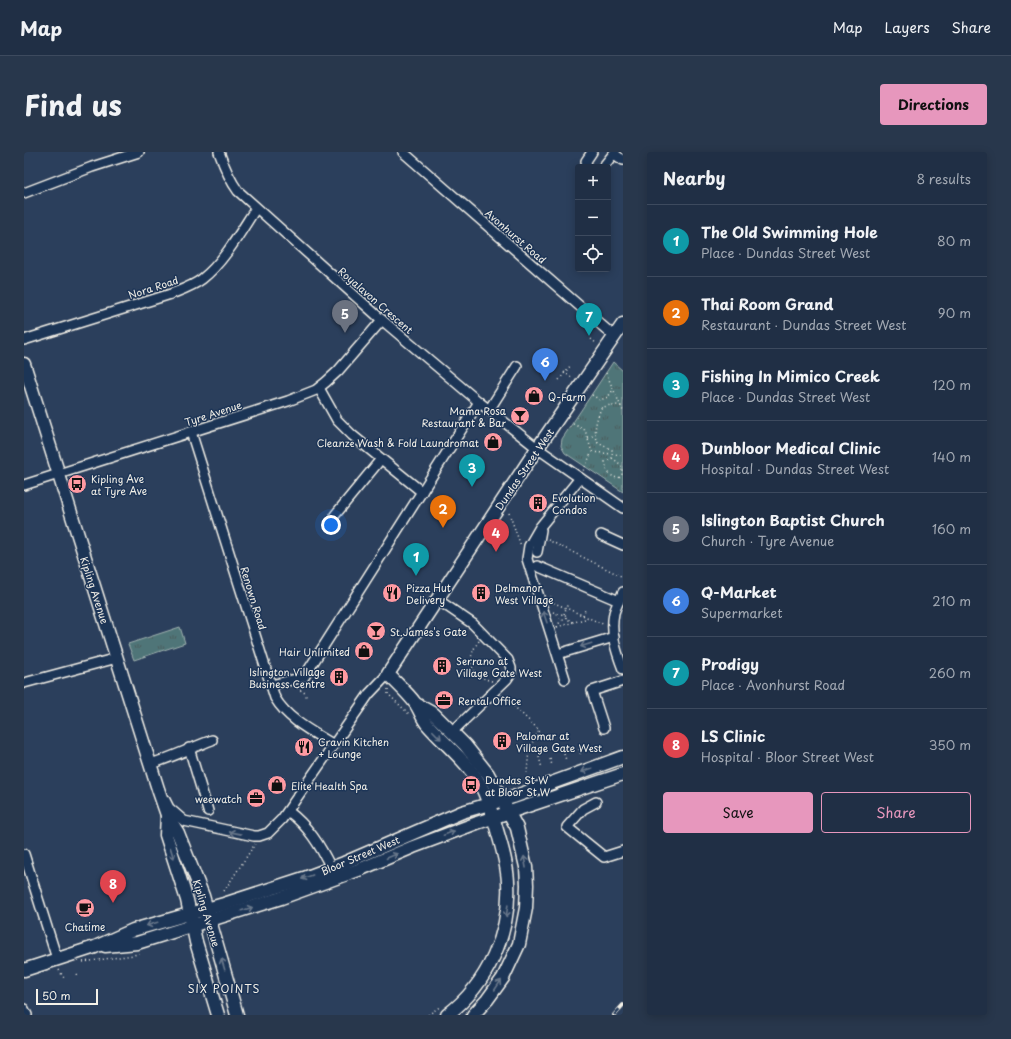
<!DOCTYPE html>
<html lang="en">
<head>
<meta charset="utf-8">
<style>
  body { margin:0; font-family:"Playpen Sans",sans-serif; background:#28374c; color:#f1f3f6 }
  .controls { position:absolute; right:12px; top:12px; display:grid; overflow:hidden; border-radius:4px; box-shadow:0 2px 10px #0003 }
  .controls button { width:36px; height:36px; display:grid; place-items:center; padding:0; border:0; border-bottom:1px solid #3d4a5e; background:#202f45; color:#f1f3f6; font:20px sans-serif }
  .scale { position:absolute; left:12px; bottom:10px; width:62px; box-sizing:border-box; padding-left:4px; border:2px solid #f4f1e8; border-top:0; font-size:11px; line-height:14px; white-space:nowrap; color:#f4f1e8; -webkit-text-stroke:3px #1d3557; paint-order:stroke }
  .you { position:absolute; left:307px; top:373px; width:14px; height:14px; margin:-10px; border:3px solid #fff; border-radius:50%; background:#1a73e8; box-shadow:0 0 0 6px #1a73e833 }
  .badge { display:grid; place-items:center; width:26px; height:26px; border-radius:50%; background:#e797bd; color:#fff; font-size:13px; font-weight:700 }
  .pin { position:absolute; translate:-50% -33px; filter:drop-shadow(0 1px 2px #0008) }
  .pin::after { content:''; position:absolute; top:21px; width:14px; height:12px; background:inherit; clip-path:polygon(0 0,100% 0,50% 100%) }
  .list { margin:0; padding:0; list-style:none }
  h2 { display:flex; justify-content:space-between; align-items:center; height:52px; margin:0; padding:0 16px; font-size:17px }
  h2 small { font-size:13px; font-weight:400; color:#a2a9b3 }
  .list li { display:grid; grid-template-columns:26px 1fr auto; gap:12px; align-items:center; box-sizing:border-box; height:72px; padding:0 16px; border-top:1px solid #3d4a5e }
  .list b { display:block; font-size:15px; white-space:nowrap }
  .list p { margin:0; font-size:13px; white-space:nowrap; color:#a2a9b3 }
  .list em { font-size:13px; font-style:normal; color:#a2a9b3 }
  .actions { display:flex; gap:8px; padding:12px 16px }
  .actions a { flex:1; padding:9px 0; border:1px solid #e797bd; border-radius:4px; text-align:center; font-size:14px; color:#e797bd }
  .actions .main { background:#e797bd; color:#111 }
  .icon { flex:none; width:22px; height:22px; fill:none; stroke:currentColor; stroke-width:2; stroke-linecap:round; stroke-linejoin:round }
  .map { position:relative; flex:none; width:599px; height:863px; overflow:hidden; border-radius:4px }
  header { display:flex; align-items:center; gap:24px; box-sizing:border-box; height:56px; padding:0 20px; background:#202f45; border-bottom:1px solid #3d4a5e }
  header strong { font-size:19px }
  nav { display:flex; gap:22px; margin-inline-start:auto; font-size:14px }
  .intro { display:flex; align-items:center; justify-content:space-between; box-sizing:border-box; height:96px; padding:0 24px }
  h1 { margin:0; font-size:28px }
  .button { padding:10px 18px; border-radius:4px; background:#e797bd; color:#111; font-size:14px; font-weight:700 }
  main { display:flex; gap:24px; padding:0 24px }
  aside { flex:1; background:#202f45; border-radius:4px; box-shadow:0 2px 10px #0003 }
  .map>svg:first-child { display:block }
  .grass { fill:url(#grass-tufts); stroke:#a2b3b0 }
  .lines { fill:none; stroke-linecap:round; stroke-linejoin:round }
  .minor-casing { stroke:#f4f1e8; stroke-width:12 }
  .major-casing { stroke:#f4f1e8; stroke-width:15 }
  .path { stroke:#f4f1e8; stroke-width:1.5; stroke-dasharray:1 3; stroke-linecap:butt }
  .minor { stroke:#1d3557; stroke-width:9 }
  .major { stroke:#1d3557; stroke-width:12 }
  .rail-casing { stroke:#f4f1e8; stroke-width:4 }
  .rail { stroke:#1d3557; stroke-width:2.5; stroke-dasharray:8; stroke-linecap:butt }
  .oneway { stroke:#68778a }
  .labels { text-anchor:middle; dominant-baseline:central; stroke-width:3; stroke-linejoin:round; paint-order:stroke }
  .street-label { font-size:10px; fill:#f4f1e8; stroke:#1d3557 }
  .poi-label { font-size:10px; fill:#f4f1e8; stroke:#1d3557; text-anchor:start }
  .neighbourhood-label { font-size:11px; letter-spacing:1px; fill:#f4f1e8; stroke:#1d3557 }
</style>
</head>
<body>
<header>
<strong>Map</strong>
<nav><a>Map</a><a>Layers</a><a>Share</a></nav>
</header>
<div class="intro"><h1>Find us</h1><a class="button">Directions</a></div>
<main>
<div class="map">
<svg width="599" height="863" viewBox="0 0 599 863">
  <defs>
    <pattern id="grass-tufts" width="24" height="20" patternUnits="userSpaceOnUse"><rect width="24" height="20" fill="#4f7578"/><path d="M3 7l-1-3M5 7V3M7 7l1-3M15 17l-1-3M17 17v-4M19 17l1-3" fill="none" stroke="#4c5c5c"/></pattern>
  </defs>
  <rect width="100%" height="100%" fill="#2b3f5c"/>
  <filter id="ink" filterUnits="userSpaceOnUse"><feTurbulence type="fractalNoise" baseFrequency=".025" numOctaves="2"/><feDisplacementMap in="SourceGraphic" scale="8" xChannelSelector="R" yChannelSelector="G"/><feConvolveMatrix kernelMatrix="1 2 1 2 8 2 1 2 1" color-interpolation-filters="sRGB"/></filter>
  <g filter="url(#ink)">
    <g class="grass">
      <path d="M589,210L599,219V340L541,301L537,294L538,287Z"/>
      <path d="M156,475L161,491L110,508L104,492Z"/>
    </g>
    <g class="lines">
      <defs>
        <g id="minor">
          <path d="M195,0C200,14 205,27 214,39L358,168L455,250L513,296L599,356"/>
          <path d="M379,0L591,185"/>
          <path d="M590,2L599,8"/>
          <path d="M563,15L562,9L568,0"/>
          <path d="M579,15L591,0"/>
          <path d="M0,41L68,15L115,0"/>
          <path d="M0,188L147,142C157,138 169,134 178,127C200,110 217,79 232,56"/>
          <path d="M295,236L313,268L328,283L398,340"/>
          <path d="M465,258L493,214"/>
          <path d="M167,280L251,546C264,568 289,580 310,593"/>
          <path d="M0,333L264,249L292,238L302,230L314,219L358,168"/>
          <path d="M311,363L357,307"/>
          <path d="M577,383L599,393"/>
          <path d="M513,400L517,378"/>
          <path d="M513,414L595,449"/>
          <path d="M599,440C596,447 592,454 590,461C586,481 592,499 599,517"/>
          <path d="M414,448L449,472L484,508L487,516V521L483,527L428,580"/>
          <path d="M534,502L590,485"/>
          <path d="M541,527L503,407L505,394L516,375L556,326"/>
          <path d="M0,531L93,506"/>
          <path d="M247,533L280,525L455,250"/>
          <path d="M580,576L568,539L599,529"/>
          <path d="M165,596L184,659"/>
          <path d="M126,612C147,606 167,596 188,588"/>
          <path d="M141,648L145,656L160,669L230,684H235L244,681L258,667L345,542L364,522"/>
          <path d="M572,650L559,657L543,675L580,705L599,699"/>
          <path d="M264,659C284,674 296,693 307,716"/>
          <path d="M0,702L33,807"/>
          <path d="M0,857L3,863"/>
        </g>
        <g id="major">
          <path d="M0,212L134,637L143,663L154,681L179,744L213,863"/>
          <path d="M392,552L410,562L441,593L464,622L493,676L502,715L503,733L502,756L495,792L479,826L463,848L449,863"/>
          <path d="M143,663L142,683L163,748L172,790L194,863"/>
          <path d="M81,794L113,791L257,746L337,717L389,695L453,671L599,622"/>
          <path d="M0,818L71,795L109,778L200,752L280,726L320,711L438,660L489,645L599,605"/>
          <path d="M423,863C463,833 487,781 484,730C483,709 476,689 470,668C467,659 464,649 460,640C448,613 422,594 403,572C398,566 396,558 391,551C384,541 373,532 364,522L506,307L599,172"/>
        </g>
      </defs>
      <use href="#minor" class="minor-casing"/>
      <use href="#major" class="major-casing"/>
      <g class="path">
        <path d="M567,187L572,191"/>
        <path d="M540,220L548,226"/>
        <path d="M582,221L599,259"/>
        <path d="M535,228L547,213"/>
        <path d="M568,243L576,248L584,245L589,238"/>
        <path d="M549,272L561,278L568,300L559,319"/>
        <path d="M564,286L571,283"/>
        <path d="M568,300L599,303"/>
        <path d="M588,306C594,310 599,313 598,322L595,326C585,325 583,319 581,310L588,306V298L574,291C569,277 572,270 577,256C585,253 589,252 597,254"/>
        <path d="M485,361L497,394"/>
        <path d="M524,388L599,425"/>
        <path d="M525,448L527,444"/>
        <path d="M526,449L581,473"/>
        <path d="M529,460L536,463"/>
        <path d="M540,462L544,451"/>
        <circle cx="539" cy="465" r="3"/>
        <path d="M559,463L561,458"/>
        <path d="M541,466L549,470"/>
        <path d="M533,475L564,466"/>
        <path d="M533,475L537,468"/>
        <path d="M455,489C441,507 446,524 468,529"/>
        <path d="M273,536L281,541L283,547"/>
        <path d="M364,537V542L385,562"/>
        <path d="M478,543L515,578L505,597L503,621"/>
        <path d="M555,597L557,603"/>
        <path d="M540,602L542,608"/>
        <path d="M515,605L518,616"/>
        <path d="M526,607L528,613"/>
        <path d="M200,739L231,692"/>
        <path d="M59,810L110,803L116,801"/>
        <path d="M35,818L40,826"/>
        <path d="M53,822L55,825"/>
        <path d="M404,863L417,854"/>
      </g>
      <use href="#minor" class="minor"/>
      <use href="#major" class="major"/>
      <defs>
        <path id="rail" d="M590,863L599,853"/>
      </defs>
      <use href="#rail" class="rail-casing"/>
      <use href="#rail" class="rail"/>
    </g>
    <defs><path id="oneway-shaft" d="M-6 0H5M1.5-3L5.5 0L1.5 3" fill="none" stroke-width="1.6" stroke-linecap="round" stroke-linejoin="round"/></defs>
    <g class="oneway">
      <use href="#oneway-shaft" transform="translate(521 465) rotate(-109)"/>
      <use href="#oneway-shaft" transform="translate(562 493) rotate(163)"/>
      <use href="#oneway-shaft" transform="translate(413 583) rotate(46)"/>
      <use href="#oneway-shaft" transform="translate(563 618) rotate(160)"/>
      <use href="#oneway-shaft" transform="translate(211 681) rotate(-169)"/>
      <use href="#oneway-shaft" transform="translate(425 681) rotate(-21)"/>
      <use href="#oneway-shaft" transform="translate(148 701) rotate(73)"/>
      <use href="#oneway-shaft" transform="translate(368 704) rotate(-23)"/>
      <use href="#oneway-shaft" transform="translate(501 710) rotate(-100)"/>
      <use href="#oneway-shaft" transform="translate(283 725) rotate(160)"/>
      <use href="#oneway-shaft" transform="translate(223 757) rotate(-17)"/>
      <use href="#oneway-shaft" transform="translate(483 759) rotate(98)"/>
      <use href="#oneway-shaft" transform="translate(128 772) rotate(163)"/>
      <use href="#oneway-shaft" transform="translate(199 812) rotate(-107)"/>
      <use href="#oneway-shaft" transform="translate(474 833) rotate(-56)"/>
    </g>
  </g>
  <defs>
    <symbol id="shop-disc" viewBox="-11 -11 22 22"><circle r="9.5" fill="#ff9aa2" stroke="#1d3557"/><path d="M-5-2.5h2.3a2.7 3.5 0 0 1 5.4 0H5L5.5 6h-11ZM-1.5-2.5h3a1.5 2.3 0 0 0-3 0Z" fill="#111"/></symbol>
    <symbol id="bar-disc" viewBox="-11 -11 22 22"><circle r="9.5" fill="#ff9aa2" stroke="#1d3557"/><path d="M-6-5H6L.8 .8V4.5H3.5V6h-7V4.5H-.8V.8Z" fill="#111"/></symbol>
    <symbol id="bus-disc" viewBox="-11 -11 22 22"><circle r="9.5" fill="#ff9aa2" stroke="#1d3557"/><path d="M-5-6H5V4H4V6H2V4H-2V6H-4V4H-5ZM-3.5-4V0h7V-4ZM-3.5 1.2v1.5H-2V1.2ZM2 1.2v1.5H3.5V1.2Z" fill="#111"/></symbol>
    <symbol id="building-disc" viewBox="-11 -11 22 22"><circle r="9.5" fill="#ff9aa2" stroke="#1d3557"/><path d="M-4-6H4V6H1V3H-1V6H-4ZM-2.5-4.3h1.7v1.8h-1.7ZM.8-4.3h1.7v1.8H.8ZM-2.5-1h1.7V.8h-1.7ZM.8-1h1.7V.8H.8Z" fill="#111"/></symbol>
    <symbol id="restaurant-disc" viewBox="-11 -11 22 22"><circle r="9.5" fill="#ff9aa2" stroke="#1d3557"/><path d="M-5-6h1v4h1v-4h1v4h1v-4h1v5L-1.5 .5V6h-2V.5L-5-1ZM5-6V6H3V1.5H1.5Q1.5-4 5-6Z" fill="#111"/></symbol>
    <symbol id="office-disc" viewBox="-11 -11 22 22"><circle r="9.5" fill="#ff9aa2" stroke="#1d3557"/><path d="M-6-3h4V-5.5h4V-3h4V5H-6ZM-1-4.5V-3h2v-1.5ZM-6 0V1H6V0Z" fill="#111"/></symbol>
    <symbol id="cafe-disc" viewBox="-11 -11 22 22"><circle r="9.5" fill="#ff9aa2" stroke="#1d3557"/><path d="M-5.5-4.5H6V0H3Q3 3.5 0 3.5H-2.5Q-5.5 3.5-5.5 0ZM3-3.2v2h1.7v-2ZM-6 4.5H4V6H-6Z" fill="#111"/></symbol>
  </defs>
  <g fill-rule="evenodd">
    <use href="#shop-disc" x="499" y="233" width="22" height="22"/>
    <use href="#bar-disc" x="485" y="253" width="22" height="22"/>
    <use href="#shop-disc" x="458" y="279" width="22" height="22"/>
    <use href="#bus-disc" x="42" y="321" width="22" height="22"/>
    <use href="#building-disc" x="503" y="340" width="22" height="22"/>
    <use href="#restaurant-disc" x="357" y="430" width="22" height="22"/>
    <use href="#building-disc" x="446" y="430" width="22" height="22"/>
    <use href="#bar-disc" x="341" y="468" width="22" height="22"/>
    <use href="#shop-disc" x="329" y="488" width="22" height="22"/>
    <use href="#building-disc" x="407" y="503" width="22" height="22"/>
    <use href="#building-disc" x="304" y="514" width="22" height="22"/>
    <use href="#office-disc" x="409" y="537" width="22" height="22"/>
    <use href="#building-disc" x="467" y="578" width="22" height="22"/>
    <use href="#restaurant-disc" x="269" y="584" width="22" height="22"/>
    <use href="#shop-disc" x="242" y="622" width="22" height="22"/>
    <use href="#bus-disc" x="436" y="622" width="22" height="22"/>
    <use href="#office-disc" x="221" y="635" width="22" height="22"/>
    <use href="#cafe-disc" x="50" y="745" width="22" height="22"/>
  </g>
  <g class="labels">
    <g class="street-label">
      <text transform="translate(492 84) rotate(41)">Avonhurst Road</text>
      <text transform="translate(129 135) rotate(-18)">Nora Road</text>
      <text transform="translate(352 148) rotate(41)">Royalavon Crescent</text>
      <text transform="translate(189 261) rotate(-18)">Tyre Avenue</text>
      <text transform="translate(500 317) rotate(-56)">Dundas Street West</text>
      <text transform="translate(71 438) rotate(72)">Kipling Avenue</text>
      <text transform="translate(230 446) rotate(73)">Renown Road</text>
      <text transform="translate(336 703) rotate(-23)">Bloor Street West</text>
      <text transform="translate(183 761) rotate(73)">Kipling Avenue</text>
    </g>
    <g class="poi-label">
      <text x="524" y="244">Q-Farm</text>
      <text x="482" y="258" text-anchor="end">Mama Rosa<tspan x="482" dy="12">Restaurant &amp; Bar</tspan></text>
      <text x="455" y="290" text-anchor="end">Cleanze Wash &amp; Fold Laundromat</text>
      <text x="67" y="326">Kipling Ave<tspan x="67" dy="12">at Tyre Ave</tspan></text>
      <text x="528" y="345">Evolution<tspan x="528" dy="12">Condos</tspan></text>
      <text x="382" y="435">Pizza Hut<tspan x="382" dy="12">Delivery</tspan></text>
      <text x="471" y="435">Delmanor<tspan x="471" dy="12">West Village</tspan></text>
      <text x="366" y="479">St.James's Gate</text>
      <text x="326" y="499" text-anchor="end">Hair Unlimited</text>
      <text x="432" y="508">Serrano at<tspan x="432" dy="12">Village Gate West</tspan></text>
      <text x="301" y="519" text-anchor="end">Islington Village<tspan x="301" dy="12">Business Centre</tspan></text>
      <text x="434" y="548">Rental Office</text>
      <text x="492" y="583">Palomar at<tspan x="492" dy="12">Village Gate West</tspan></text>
      <text x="294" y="589">Cravin Kitchen<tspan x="294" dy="12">+ Lounge</tspan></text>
      <text x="461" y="627">Dundas St W<tspan x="461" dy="12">at Bloor St W</tspan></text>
      <text x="267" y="633">Elite Health Spa</text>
      <text x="218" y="646" text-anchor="end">weewatch</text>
      <text x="61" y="774" text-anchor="middle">Chatime</text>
    </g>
    <g class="neighbourhood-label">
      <text x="200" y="836">SIX POINTS</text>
    </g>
  </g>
</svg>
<div class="controls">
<button>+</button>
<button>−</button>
<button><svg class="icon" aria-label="locate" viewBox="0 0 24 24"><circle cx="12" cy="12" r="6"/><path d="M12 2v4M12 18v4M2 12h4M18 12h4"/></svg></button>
</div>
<div class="scale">50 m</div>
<div class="you"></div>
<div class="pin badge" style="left:392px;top:424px;background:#0f9aa8">1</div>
<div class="pin badge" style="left:419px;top:376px;background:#e8710a">2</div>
<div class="pin badge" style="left:448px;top:335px;background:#0f9aa8">3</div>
<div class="pin badge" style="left:472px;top:400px;background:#e0444e">4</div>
<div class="pin badge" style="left:321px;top:181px;background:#6b7280">5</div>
<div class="pin badge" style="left:521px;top:229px;background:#3f7fe0">6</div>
<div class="pin badge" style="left:565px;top:184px;background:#0f9aa8">7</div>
<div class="pin badge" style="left:89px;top:751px;background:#e0444e">8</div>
</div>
<aside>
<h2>Nearby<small>8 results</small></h2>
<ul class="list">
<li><span class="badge" style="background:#0f9aa8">1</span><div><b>The Old Swimming Hole</b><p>Place · Dundas Street West</p></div><em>80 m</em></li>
<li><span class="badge" style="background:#e8710a">2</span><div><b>Thai Room Grand</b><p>Restaurant · Dundas Street West</p></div><em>90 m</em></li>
<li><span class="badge" style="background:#0f9aa8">3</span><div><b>Fishing In Mimico Creek</b><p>Place · Dundas Street West</p></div><em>120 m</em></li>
<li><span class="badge" style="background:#e0444e">4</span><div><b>Dunbloor Medical Clinic</b><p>Hospital · Dundas Street West</p></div><em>140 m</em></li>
<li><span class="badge" style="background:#6b7280">5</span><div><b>Islington Baptist Church</b><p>Church · Tyre Avenue</p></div><em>160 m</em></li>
<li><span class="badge" style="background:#3f7fe0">6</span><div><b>Q-Market</b><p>Supermarket</p></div><em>210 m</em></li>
<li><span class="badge" style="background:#0f9aa8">7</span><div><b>Prodigy</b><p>Place · Avonhurst Road</p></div><em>260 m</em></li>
<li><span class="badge" style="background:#e0444e">8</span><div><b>LS Clinic</b><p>Hospital · Bloor Street West</p></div><em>350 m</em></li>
</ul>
<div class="actions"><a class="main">Save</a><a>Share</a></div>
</aside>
</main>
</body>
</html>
